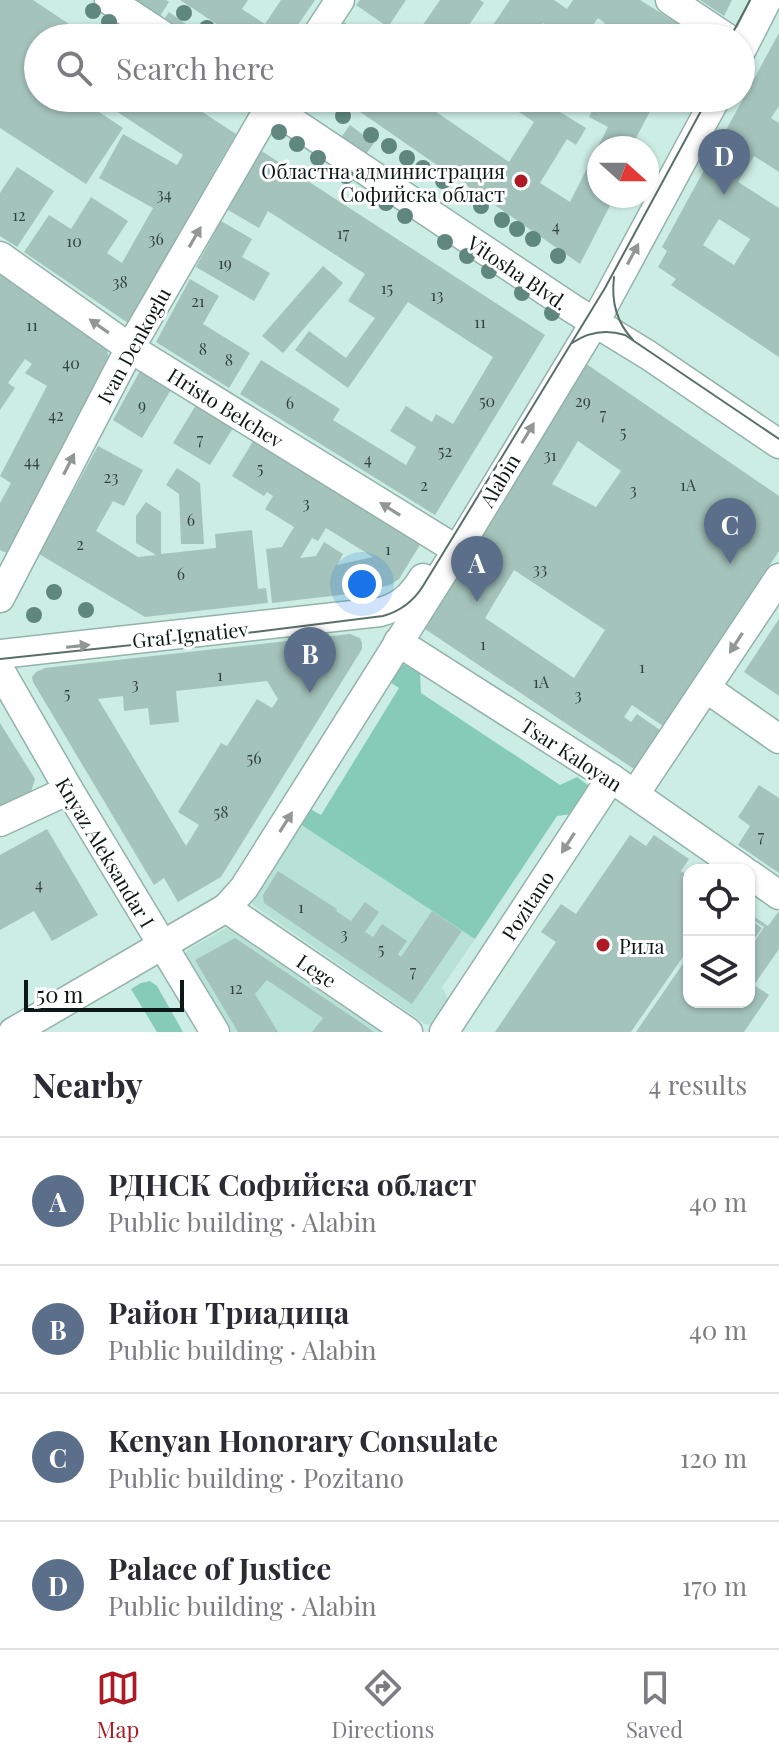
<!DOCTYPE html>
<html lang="en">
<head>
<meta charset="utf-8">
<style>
  body { margin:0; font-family:"Playfair Display",serif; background:#f7f7f7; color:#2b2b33 }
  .controls { position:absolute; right:24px; bottom:24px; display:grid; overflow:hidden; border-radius:16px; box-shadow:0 2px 6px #0004 }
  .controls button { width:72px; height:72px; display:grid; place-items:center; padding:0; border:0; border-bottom:2px solid #e1e1e2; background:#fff; color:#2b2b33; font:40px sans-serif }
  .compass { position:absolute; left:587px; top:136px; width:72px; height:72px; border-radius:50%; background:#fff; box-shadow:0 2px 6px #0004; rotate:111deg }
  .scale { position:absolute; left:24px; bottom:20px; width:160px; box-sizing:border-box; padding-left:8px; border:4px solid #0c1815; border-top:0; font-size:22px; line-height:28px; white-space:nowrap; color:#0c1815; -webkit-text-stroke:6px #fff; paint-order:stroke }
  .you { position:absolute; left:362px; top:584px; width:28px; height:28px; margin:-20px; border:6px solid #fff; border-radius:50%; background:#1a73e8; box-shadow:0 0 0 12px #1a73e833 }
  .badge { display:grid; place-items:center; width:52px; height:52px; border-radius:50%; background:#ad1a23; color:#fff; font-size:26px; font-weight:700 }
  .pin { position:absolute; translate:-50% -66px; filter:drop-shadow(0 2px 4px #0008) }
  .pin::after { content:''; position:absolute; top:42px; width:28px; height:24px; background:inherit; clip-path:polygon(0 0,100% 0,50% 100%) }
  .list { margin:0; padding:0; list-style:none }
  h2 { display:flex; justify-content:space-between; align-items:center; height:104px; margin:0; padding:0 32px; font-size:34px }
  h2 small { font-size:26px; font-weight:400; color:#7c7c81 }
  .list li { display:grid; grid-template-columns:52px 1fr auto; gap:24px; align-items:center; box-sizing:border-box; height:128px; padding:0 32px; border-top:2px solid #e1e1e2 }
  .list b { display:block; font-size:30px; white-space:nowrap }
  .list p { margin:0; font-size:26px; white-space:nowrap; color:#7c7c81 }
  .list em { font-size:26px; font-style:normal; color:#7c7c81 }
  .icon { flex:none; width:44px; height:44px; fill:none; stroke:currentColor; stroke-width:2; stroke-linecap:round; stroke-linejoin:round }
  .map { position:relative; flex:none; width:779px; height:1032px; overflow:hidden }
  .search { position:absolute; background:#fff; box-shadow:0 2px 6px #0004; left:24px; right:24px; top:24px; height:88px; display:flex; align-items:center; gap:20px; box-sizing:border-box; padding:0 28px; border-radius:44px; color:#7c7c81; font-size:30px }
  .sheet { height:616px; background:#fff }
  nav { display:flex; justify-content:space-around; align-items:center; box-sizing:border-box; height:112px; border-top:2px solid #e1e1e2; background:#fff; font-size:22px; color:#7c7c81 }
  nav a { display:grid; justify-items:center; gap:4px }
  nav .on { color:#ad1a23 }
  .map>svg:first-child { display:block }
  .built { fill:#b8e2d6 }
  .green { fill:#85cbb8 }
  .building { fill:#a4c4bb; fill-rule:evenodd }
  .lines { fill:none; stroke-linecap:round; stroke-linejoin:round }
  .minor-casing { stroke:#93b3a9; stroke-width:31 }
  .minor { stroke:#fff; stroke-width:28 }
  .tram { stroke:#5b6f69; stroke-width:2 }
  .tree { fill:#5f877e }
  .oneway { fill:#929796 }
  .poi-dot { fill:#ad1a23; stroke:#fff; stroke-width:3 }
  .labels { text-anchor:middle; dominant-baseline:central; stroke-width:6; stroke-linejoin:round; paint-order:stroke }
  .number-label { font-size:16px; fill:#32433e }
  .poi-label { font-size:20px; fill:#0c1815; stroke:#fff; text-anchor:end }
  .street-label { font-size:20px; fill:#0c1815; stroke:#fff }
</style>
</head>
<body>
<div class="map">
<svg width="779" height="1032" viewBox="0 0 779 1032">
  <rect width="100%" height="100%" fill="#ccede3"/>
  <g class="built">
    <path d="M297,822L475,939L442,987L450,1003L435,1025L425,1024L253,905L251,897Z"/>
    <path d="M233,924L398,1032H228L185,959V954L188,950Z"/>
  </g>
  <g class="green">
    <path d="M402,664L408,666L420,673L421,693L560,785L577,777L589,786L578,813L557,816L475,939L297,822L307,807L321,815L399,688L385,679L398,665Z"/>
    <path d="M150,981L157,986L183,1032H157L131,989L141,983Z"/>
  </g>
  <g class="building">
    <path d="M0,0H33L90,38H38V98H78L123,128L86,184L0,128Z"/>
    <path d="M136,0H166L169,2L160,16Z"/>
    <path d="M180,0H248L242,9L265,24L281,0H315L289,38H238Z"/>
    <path d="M360,0H406L388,27L356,5Z"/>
    <path d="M440,0H480L484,3L460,38H414Z"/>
    <path d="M510,0H554L567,9L573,0H640L701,38H641L632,32L627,38H616L602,28L605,23L598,18L584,38H547L553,30L543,23L533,38H484Z"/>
    <path d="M700,0H732L724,16Z"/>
    <path d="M169,12L190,27L183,37L162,22Z"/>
    <path d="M344,22L367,38H333Z"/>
    <path d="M779,33V106L771,118L779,123V172L754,156L738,182L779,208V357L671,285L676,279L658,267L667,251L662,247ZM719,219L750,239L734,265L703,245Z"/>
    <path d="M96,98H181L236,134L128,323L24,252L49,215L71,229L91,197L128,221L107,253L122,263L153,208L99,178L123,134L177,165L183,155Z"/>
    <path d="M340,98H416L509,162L534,122L516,110L523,98H537L586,128L576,145L567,139L540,183L570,202L608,127L589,117L599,98H657L635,140L642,144L640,148H599V196H615L580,264Z"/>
    <path d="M350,125L374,143L364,157L340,139Z"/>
    <path d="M260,150L545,335L435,515L240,394L261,360L340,409L333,420L406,465L416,447L390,431L406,406L432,422L436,414L453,424L493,357L408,302L348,388L295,350L309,331L346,358L375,318L348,301L365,274L268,211L259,228L228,210Z"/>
    <path d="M17,167L54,191L17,247L0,236V193Z"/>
    <path d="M221,221L252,239L242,257L270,273L254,301L196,267Z"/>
    <path d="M323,266L343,283L283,353L262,336Z"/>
    <path d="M0,273L107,350L109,359L7,553L0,550V503L11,483L0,476L47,386L25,373L32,364L25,359L8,383L15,388L0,410Z"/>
    <path d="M190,279L219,296L203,324L250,353L229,388L156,342Z"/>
    <path d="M585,363L779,496V551L663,726L632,705L624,717L631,722L637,714L660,730L634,769L425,629ZM578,441L621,471L596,507L552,484ZM514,570L605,630L574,678L485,618Z"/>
    <path d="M141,369L172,388L142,438L113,420Z"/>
    <path d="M196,405L233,428L210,465L173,443Z"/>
    <path d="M255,438L423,540L399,579L390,585L357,593L272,603L266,549L282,547L294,527L265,509L273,496L267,492L264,496L232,476ZM326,528L373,557L337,565L343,554L324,542L316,556L300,558L312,538L318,541Z"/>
    <path d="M98,446L143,470L124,506L113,501L96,531L138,557L156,555L136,543V516L146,502L161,512V554L216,548L215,534L252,530L258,589L266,588L268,603L145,617L39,554Z"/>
    <path d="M177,468L200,483L204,544H181L179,494L166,485Z"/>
    <path d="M779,619V696L744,672Z"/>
    <path d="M350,634L360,638L362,643V649L221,877L178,902L164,878L154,885L33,682L32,677L36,672L45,668ZM267,681L278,699L272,708L257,699L227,746L221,743L178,812L199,825L186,846L98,699L123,696L124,711L148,708L150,725L179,722L176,691Z"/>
    <path d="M0,723L35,779L30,795L0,809Z"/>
    <path d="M759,785L779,798V873L738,845L750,826L738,817Z"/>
    <path d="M47,829L98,915L52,941L34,911L0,930V855Z"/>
    <path d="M630,835L646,846L654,835L689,859L681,871L689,876V948L631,1032H495L556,942L541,932L561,904L576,914Z"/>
    <path d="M278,871L337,909L336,911L351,921L365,902L379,912L365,932L373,937L382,924L407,941L398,954L401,957L432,911L462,931L412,1004L264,903L263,895Z"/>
    <path d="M779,911V949L754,985L769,995L744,1032H636L689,955V1002H749V950L764,927L749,917V913L768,926Z"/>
    <path d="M749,919L762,928L749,947Z"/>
    <path d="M235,938L357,1020L374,1032H312L323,1018L267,980L255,994L278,1032H238L195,960Z"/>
  </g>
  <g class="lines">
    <defs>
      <g id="minor">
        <path d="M109,0L167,38"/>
        <path d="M670,0L727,38"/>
        <path d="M315,38L340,0"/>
        <path d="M741,51L767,0"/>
        <path d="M257,98L573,309L648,355L779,444"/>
        <path d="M0,256L130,348L457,550"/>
        <path d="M0,598L130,348L275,98"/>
        <path d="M398,642L611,778L743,870"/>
        <path d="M0,654L380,612C400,607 412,596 423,578"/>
        <path d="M0,670L69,790L215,1032"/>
        <path d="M706,688L779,739"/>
        <path d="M635,794L779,578"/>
        <path d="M0,822L69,790"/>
        <path d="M749,874L779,895"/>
        <path d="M226,908L408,1032"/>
        <path d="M13,1032L226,908L244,888L457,550L595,322L716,98"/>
        <path d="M444,1032L611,778"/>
      </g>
    </defs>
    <use href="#minor" class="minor-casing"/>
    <use href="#minor" class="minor"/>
    <g class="tram">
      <path d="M730,38L750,0"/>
      <path d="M614,277C611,301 616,322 633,340"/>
      <path d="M572,343C588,332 606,329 625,335L779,439"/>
      <path d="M0,659L255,632L383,616C401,611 413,602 423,586L605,288L708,98"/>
    </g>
  </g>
  <g class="tree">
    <circle cx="93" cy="11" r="8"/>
    <circle cx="184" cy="13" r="8"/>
    <circle cx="109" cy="22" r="8"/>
    <circle cx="207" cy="28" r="8"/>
    <circle cx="343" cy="116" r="8"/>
    <circle cx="279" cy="132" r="8"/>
    <circle cx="371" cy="135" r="8"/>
    <circle cx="297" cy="144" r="8"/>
    <circle cx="389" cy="146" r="8"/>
    <circle cx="318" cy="158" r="8"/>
    <circle cx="407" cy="158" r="8"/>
    <circle cx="423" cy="168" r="8"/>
    <circle cx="346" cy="176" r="8"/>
    <circle cx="443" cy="181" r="8"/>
    <circle cx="460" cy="193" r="8"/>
    <circle cx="386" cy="203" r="8"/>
    <circle cx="481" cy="206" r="8"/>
    <circle cx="405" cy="216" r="8"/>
    <circle cx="502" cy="220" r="8"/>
    <circle cx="517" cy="229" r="8"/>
    <circle cx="533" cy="239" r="8"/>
    <circle cx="445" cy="242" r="8"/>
    <circle cx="467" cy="256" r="8"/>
    <circle cx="558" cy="256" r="8"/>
    <circle cx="489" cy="271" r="8"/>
    <circle cx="522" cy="293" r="8"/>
    <circle cx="552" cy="313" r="8"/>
    <circle cx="54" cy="592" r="8"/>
    <circle cx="86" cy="610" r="8"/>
    <circle cx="34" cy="615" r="8"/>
  </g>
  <defs><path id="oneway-solid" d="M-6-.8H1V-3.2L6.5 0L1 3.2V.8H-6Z" transform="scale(2)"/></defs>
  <g class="oneway">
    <use href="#oneway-solid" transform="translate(195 237) rotate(-60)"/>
    <use href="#oneway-solid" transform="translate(633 254) rotate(-62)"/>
    <use href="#oneway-solid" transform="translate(99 326) rotate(-145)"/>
    <use href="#oneway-solid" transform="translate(528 433) rotate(-59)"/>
    <use href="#oneway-solid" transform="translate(69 464) rotate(-63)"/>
    <use href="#oneway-solid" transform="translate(390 509) rotate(-148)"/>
    <use href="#oneway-solid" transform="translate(736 643) rotate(123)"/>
    <use href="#oneway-solid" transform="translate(78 646) rotate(-6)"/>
    <use href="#oneway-solid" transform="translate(286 822) rotate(-58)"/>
    <use href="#oneway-solid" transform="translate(568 843) rotate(123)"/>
  </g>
  <g class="poi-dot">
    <circle cx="521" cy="181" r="8"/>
    <circle cx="603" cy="945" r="8"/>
  </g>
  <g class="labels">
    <g class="number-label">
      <text x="164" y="193">34</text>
      <text x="19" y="214">12</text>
      <text x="556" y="225">4</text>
      <text x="343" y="232">17</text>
      <text x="156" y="238">36</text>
      <text x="74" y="240">10</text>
      <text x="225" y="262">19</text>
      <text x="120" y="281">38</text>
      <text x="387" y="287">15</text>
      <text x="437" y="294">13</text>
      <text x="198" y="300">21</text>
      <text x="480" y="321">11</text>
      <text x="32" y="324">11</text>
      <text x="203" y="348">8</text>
      <text x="229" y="359">8</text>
      <text x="71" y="362">40</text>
      <text x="487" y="400">50</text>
      <text x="583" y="400">29</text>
      <text x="290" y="402">6</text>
      <text x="142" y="404">9</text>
      <text x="603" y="413">7</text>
      <text x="56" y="414">42</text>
      <text x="623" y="431">5</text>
      <text x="200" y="438">7</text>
      <text x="445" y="450">52</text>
      <text x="550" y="454">31</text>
      <text x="368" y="458">4</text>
      <text x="32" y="460">44</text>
      <text x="260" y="467">5</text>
      <text x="111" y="476">23</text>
      <text x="424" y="484">2</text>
      <text x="688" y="484">1А</text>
      <text x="633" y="489">3</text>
      <text x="306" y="502">3</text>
      <text x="191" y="519">6</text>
      <text x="80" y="543">2</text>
      <text x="388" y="548">1</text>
      <text x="540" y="568">33</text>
      <text x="181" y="573">6</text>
      <text x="483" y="643">1</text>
      <text x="642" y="666">1</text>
      <text x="220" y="674">1</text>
      <text x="541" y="681">1А</text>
      <text x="135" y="683">3</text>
      <text x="67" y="692">5</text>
      <text x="578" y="694">3</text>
      <text x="254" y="757">56</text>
      <text x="221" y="811">58</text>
      <text x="761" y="835">7</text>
      <text x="39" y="883">4</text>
      <text x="301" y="906">1</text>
      <text x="344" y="933">3</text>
      <text x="381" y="948">5</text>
      <text x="413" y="970">7</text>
      <text x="236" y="987">12</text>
    </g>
    <g class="poi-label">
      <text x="505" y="170">Областна администрация<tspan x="505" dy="23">Софийска област</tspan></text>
      <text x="619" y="945" text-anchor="start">Рила</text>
    </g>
    <g class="street-label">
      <text transform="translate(518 272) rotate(34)">Vitosha Blvd.</text>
      <text transform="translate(133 345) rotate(-61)">Ivan Denkoglu</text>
      <text transform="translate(226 407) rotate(32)">Hristo Belchev</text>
      <text transform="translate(499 480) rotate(-59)">Alabin</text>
      <text transform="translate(190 634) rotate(-6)">Graf Ignatiev</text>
      <text transform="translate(572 754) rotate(33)">Tsar Kaloyan</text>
      <text transform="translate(106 852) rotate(59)">Knyaz Aleksandar I</text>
      <text transform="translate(527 905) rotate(-57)">Pozitano</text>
      <text transform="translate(317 970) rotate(34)">Lege</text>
    </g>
  </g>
</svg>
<div class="controls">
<button><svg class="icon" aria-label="locate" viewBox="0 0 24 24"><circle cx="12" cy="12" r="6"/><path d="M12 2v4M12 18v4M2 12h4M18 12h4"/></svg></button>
<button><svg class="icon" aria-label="layers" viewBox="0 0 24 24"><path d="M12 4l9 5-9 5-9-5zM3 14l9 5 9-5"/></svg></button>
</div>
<svg class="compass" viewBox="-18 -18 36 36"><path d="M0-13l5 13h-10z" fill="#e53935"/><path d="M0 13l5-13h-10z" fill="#7c7c81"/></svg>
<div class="scale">50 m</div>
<div class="you"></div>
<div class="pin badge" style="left:477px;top:602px;background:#5c6f8a">A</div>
<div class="pin badge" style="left:310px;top:693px;background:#5c6f8a">B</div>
<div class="pin badge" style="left:730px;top:564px;background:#5c6f8a">C</div>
<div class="pin badge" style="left:724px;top:195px;background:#5c6f8a">D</div>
<div class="search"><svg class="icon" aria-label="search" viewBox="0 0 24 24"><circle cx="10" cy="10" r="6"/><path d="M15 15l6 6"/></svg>Search here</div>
</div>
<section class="sheet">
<h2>Nearby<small>4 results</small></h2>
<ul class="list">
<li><span class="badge" style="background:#5c6f8a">A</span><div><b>РДНСК Софийска област</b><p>Public building · Alabin</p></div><em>40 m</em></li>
<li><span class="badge" style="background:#5c6f8a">B</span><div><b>Район Триадица</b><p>Public building · Alabin</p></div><em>40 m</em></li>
<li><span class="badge" style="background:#5c6f8a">C</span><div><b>Kenyan Honorary Consulate</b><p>Public building · Pozitano</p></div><em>120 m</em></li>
<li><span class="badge" style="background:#5c6f8a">D</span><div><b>Palace of Justice</b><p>Public building · Alabin</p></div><em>170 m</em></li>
</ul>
</section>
<nav>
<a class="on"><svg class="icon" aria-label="map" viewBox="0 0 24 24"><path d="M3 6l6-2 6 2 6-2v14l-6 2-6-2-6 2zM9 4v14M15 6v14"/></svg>Map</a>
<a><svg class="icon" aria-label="directions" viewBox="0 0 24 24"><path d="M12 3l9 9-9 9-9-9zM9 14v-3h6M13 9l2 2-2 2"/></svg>Directions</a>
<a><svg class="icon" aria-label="saved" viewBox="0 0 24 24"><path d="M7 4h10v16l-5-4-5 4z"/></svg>Saved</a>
</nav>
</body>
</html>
